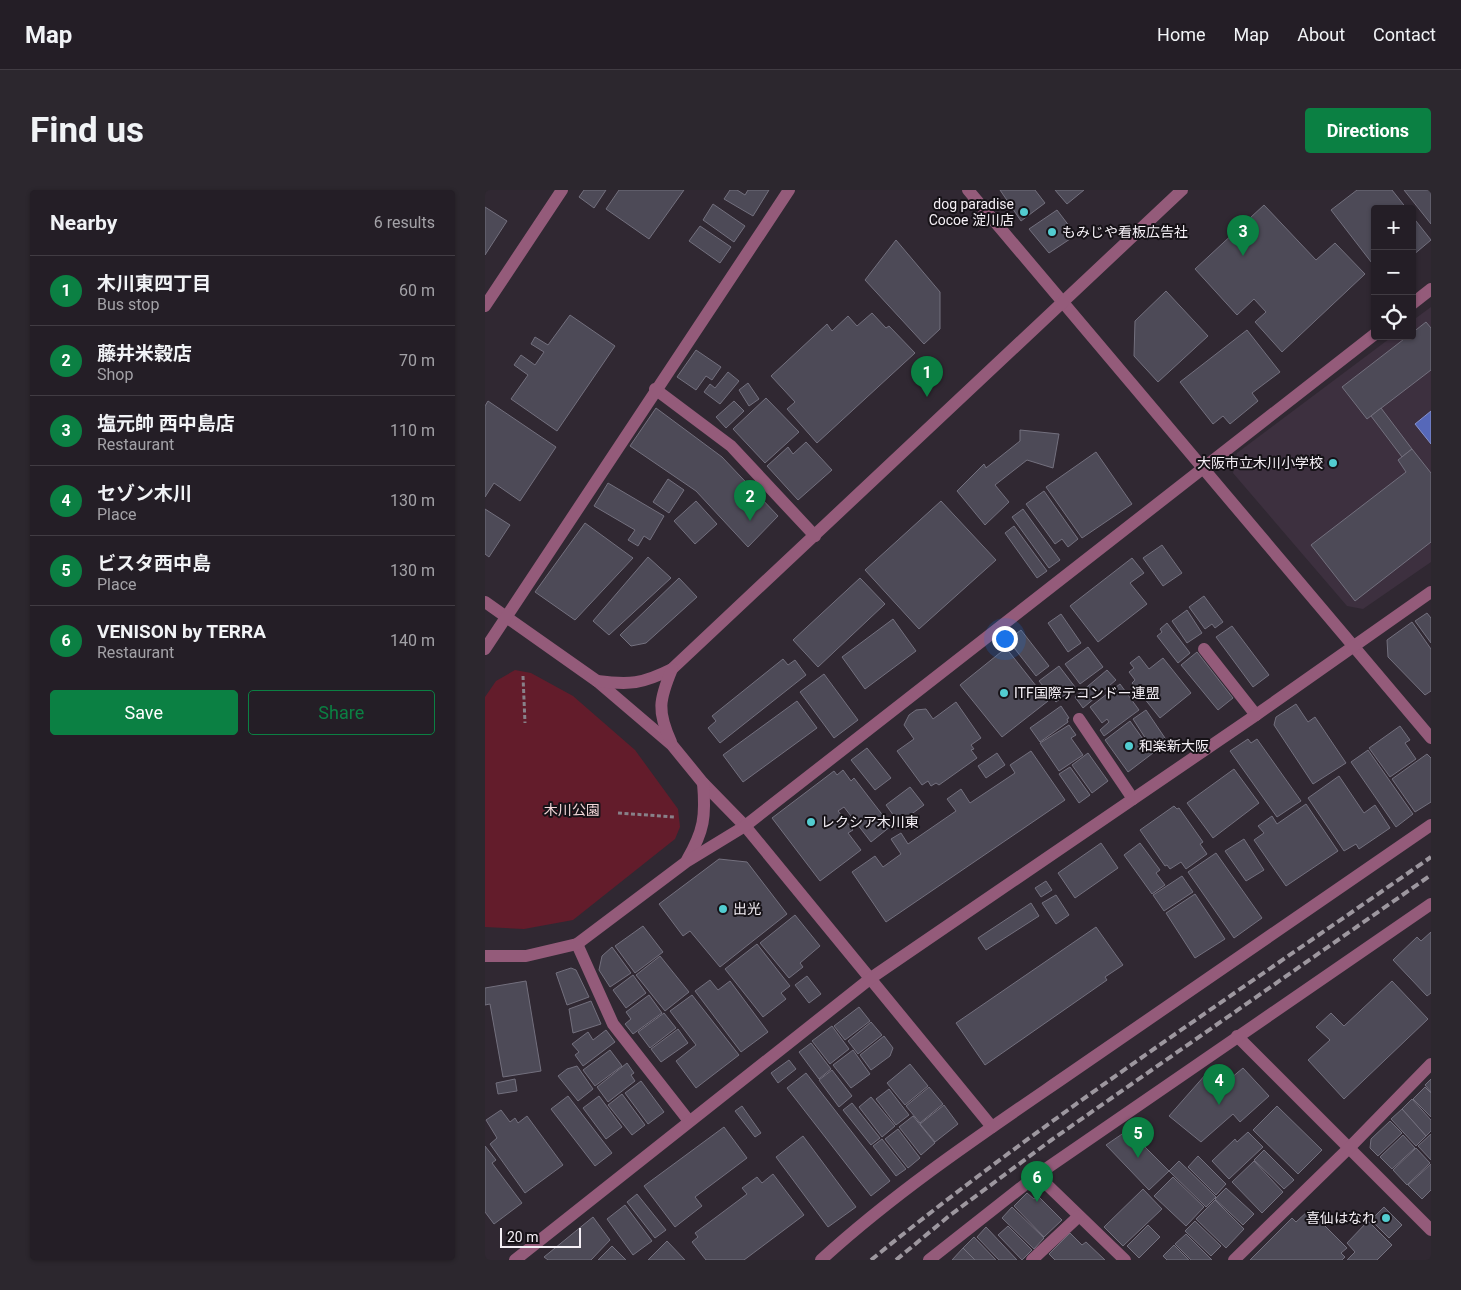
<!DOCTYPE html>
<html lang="en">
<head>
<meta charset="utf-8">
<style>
  body { margin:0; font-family:Roboto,"Noto Sans JP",sans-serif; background:#2c272e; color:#f1f3f6 }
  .controls { position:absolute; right:15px; top:15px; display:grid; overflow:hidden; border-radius:5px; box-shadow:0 1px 4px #0004 }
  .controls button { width:45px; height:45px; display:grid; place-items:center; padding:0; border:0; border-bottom:1px solid #413c43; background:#241e26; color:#f1f3f6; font:25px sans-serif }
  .scale { position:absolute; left:15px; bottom:12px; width:81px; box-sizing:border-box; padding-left:5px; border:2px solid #f5f0f6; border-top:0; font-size:14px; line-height:18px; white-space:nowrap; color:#f5f0f6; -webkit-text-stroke:4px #161217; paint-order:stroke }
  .you { position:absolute; left:519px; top:448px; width:18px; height:18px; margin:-12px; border:4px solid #fff; border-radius:50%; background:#1a73e8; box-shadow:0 0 0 8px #1a73e833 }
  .badge { display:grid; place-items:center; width:32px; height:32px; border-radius:50%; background:#0b8043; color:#fff; font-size:16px; font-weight:700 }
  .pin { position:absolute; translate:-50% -41px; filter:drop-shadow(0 1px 2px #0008) }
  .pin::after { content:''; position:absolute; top:26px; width:18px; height:15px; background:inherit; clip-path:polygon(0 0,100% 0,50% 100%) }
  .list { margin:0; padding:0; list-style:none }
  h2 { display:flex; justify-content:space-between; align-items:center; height:65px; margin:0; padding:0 20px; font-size:21px }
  h2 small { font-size:16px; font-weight:400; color:#a3a2a7 }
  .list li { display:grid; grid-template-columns:32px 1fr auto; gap:15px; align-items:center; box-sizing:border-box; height:70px; padding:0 20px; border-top:1px solid #413c43 }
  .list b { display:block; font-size:19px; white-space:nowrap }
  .list p { margin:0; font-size:16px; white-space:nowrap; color:#a3a2a7 }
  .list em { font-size:16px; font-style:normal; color:#a3a2a7 }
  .actions { display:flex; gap:10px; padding:15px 20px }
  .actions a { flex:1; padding:11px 0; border:1px solid #0b8043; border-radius:5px; text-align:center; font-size:18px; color:#0b8043 }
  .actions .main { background:#0b8043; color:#fff }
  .icon { flex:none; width:28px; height:28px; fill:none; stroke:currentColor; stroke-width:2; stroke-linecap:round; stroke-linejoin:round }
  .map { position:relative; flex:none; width:946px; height:1070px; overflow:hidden; border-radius:5px }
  header { display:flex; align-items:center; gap:30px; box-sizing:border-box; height:70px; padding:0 25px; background:#241e26; border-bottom:1px solid #413c43 }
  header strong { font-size:24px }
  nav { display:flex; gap:28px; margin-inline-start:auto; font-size:18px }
  .intro { display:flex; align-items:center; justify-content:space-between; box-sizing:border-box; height:120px; padding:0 30px }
  h1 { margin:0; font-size:35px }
  .button { padding:12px 22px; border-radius:5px; background:#0b8043; color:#fff; font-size:18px; font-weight:700 }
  main { display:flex; gap:30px; padding:0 30px }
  aside { flex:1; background:#241e26; border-radius:5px; box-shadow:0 1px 4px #0004 }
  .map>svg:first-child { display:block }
  .built { fill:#3d303f }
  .green { fill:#631c2b }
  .water { fill:#5668b9; stroke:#8691cb }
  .building { fill:#4d4a57; stroke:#73707e }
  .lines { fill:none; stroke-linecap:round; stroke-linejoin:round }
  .path { stroke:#888189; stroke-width:3; stroke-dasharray:4 2.5; stroke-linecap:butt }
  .minor { stroke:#945b7a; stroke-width:12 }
  .rail { stroke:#9d979f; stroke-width:4; stroke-dasharray:8 4; stroke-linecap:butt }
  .poi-dot { fill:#52ccd0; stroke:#161217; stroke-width:2 }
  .labels { text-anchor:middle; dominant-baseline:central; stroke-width:4; stroke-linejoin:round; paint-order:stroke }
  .poi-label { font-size:14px; fill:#f5f0f6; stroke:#161217; text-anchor:start }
  .park-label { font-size:14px; fill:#f2d6d8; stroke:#161217 }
</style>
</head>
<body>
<header>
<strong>Map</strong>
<nav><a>Home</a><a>Map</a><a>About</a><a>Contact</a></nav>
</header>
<div class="intro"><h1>Find us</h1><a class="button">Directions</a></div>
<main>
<aside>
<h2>Nearby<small>6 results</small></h2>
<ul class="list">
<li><span class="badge">1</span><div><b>木川東四丁目</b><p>Bus stop</p></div><em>60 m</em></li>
<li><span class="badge">2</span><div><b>藤井米穀店</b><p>Shop</p></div><em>70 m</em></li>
<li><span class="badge">3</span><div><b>塩元帥 西中島店</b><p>Restaurant</p></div><em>110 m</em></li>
<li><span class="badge">4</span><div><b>セゾン木川</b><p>Place</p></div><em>130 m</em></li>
<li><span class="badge">5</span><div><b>ビスタ西中島</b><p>Place</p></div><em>130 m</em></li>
<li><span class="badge">6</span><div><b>VENISON by TERRA</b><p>Restaurant</p></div><em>140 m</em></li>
</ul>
<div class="actions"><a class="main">Save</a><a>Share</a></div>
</aside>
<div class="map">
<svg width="946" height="1070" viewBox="0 0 946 1070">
  <rect width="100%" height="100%" fill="#302832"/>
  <path class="built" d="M946,117V372L878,419L862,416L748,283L752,263L908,146H927V131Z"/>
  <path class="green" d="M30,480L46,483L88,506L150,560L193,619L195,637L190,649L88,730L39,739L0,737V507L11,491Z"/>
  <path class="water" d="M946,221V254L930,234Z"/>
  <g class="building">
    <path d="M99,0H121L109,18L94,7Z"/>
    <path d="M134,0H199L164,49L121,19Z"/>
    <path d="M245,0H252L260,5L263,0H284L268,26L239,9Z"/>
    <path d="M515,0H550L560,13L536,31Z"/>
    <path d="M570,0H599L582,14Z"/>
    <path d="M872,0H907L922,19H890V77L846,20Z"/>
    <path d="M919,0H946V34Z"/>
    <path d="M228,14L260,36L249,52L218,30Z"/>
    <path d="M779,15L831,70L850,53L880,84L797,162L770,132L781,122L769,109L752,125L710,79Z"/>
    <path d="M0,17L22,31L0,65Z"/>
    <path d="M572,20L591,45L564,63L544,39Z"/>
    <path d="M927,26L946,50L927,66Z"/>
    <path d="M215,36L246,57L235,73L204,51Z"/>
    <path d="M411,50L455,102V139L439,154L380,90Z"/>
    <path d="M681,101L723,146L673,192L649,166L650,131Z"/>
    <path d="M387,123L401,138L404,136L430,163L332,253L302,219L310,212L286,186L342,134L347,141L363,126L372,136Z"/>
    <path d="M85,125L130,156L72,241L26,209L43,185L29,175L36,165L50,175L59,162L46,154L50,147L63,155Z"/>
    <path d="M941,132L946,138V180L882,229L857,197L923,146H927V143Z"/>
    <path d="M762,140L795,182L767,203L773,211L745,234L738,226L728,234L695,192Z"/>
    <path d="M211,160L236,177L227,190L221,186L211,200L192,187Z"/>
    <path d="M243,182L254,191L235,214L219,202L225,194L230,198Z"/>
    <path d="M263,193L274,209L264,216L254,200Z"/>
    <path d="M281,208L314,242L280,273L248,239Z"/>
    <path d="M3,211L71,257L35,311L9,293L0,307V216Z"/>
    <path d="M249,211L259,221L241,238L231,227Z"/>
    <path d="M171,218L237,267L293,326L263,357L211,301L145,256Z"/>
    <path d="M896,218L927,259L917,267L886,226Z"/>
    <path d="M535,240L574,244L568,278L542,270L510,295L524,312L500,335L472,301L499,274L501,278L535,251Z"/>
    <path d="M321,252L347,280L313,310L282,276L303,257L308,264Z"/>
    <path d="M927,259L946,283V352L870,411L826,355L921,282L913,270Z"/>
    <path d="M611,262L647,314L597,348L561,297Z"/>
    <path d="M183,289L199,300L184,323L168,312Z"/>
    <path d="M123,293L179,326L165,350L159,346L153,356L143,350L150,340L109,316Z"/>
    <path d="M559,301L593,349L583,357L577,349L570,354L541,314Z"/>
    <path d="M211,311L232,334L210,354L189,331Z"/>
    <path d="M456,311L511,370L434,439L380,380Z"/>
    <path d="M0,319L25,335L4,367L0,364Z"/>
    <path d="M538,319L575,370L564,378L527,327Z"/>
    <path d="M100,333L148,368L90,430L50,402Z"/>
    <path d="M529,336L562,381L552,388L520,343Z"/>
    <path d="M677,355L697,383L678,396L658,368Z"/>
    <path d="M163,367L186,388L124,445L108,431Z"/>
    <path d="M647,368L659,383L645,393L662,414L613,452L585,416Z"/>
    <path d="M194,388L212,407L161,453L146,456L135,445Z"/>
    <path d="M375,388L400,414L333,477L308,450Z"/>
    <path d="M719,406L738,432L730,438L727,434L720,439L704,417Z"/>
    <path d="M702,420L717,443L702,453L687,431Z"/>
    <path d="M942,423L946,428V453L930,431Z"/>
    <path d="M576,424L596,453L583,462L563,433Z"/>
    <path d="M408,429L431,461L380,499L357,467Z"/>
    <path d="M927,432L946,459V501L940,505L903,467L902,450Z"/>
    <path d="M682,433L705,463L693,473L672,446L677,442L675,439Z"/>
    <path d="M747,436L784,485L768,497L731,447Z"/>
    <path d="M536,440L564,476L551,486L523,450Z"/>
    <path d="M603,457L618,477L595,494L580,474Z"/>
    <path d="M521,458L563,511L517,547L475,495Z"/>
    <path d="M712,462L748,508L733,520L696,475Z"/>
    <path d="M654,466L664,479L678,468L706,503L675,528L647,493L650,490L644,482L649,478L645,473Z"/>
    <path d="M298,469L303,475L310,470L321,485L235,553L223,538L231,531L227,526Z"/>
    <path d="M574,476L590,497L571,512L554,491Z"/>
    <path d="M622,480L631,490L598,518L590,507Z"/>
    <path d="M339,484L373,530L349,548L315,502Z"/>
    <path d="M635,494L654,520L619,546L615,540L624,532L622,529L617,533L605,517Z"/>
    <path d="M312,511L332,538L258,592L238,565Z"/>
    <path d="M471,512L496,548L486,555L489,559L486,560L492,568L454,595L451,593L446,596L443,591L437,595L412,561L429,549L419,535L424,525L431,520L441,519L448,529Z"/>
    <path d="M811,514L823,532L830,527L861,573L828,594L789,535L791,527Z"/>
    <path d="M576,516L584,528L582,529L583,532L555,552L545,538Z"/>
    <path d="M661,520L684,554L670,563L648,529Z"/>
    <path d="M645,531L668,563L643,582L620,550Z"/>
    <path d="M584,535L591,545L586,548L598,565L574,581L555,553Z"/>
    <path d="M915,536L925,550L920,553L931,569L905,587L884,558Z"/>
    <path d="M763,549L766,553L772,549L816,611L792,627L745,561Z"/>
    <path d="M382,558L406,588L390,600L366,570Z"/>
    <path d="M883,560L928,624L911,637L866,572Z"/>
    <path d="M546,561L580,610L401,732L367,682L390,666L398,677L416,664L406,649L416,643L423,654L471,621L462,609L476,599L485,613L530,583L525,575Z"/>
    <path d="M512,563L520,575L501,588L493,576Z"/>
    <path d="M603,563L623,591L607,603L587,575Z"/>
    <path d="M942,564L946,568V612L930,622L907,589Z"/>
    <path d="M585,577L605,605L594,613L574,584Z"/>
    <path d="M749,579L774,613L728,648L702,613Z"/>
    <path d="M358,580L366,591L369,588L406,636L386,652L359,617L353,621L368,640L363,643L376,660L335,691L287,628L349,581L352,585Z"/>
    <path d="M854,586L879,623L890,615L905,638L874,659L871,654L859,661L823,608Z"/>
    <path d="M425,597L439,615L414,633L401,615Z"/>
    <path d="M821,614L853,661L801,696L769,650L779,643L773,636L787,626L792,634Z"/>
    <path d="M689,616L692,619L694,618L718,652L715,654L722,664L701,679L696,672L685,679L682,675L680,676L655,640Z"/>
    <path d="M759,649L779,680L761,691L740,661Z"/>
    <path d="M616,653L633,678L590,708L573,683Z"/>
    <path d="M655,653L675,680L671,683L680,695L667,704L639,665Z"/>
    <path d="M731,663L777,728L749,748L703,682Z"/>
    <path d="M234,669L262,672L302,724L235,777L205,741L198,746L174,714Z"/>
    <path d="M697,686L708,702L679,721L668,705Z"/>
    <path d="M561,691L567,700L556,707L550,698Z"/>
    <path d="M710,704L740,749L710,768L681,723Z"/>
    <path d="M571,705L584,725L571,734L557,713Z"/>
    <path d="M546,713L554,726L501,760L493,748Z"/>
    <path d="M310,725L335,756L315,773L318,777L304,788L275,753Z"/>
    <path d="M158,736L178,762L150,783L130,756Z"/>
    <path d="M611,737L638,775L620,787L622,790L500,875L471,833Z"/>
    <path d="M946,742V803L942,806L908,770L932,747L936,751Z"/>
    <path d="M272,754L305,796L296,803L301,809L278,827L240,779Z"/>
    <path d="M127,757L146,783L125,797L114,780L117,766Z"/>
    <path d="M175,766L204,802L180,821L151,785Z"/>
    <path d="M86,778L91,780L104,807L82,815L71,783Z"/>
    <path d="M148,785L161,803L141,818L128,800Z"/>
    <path d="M322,786L336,804L324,813L310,795Z"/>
    <path d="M225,790L233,800L245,791L283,842L256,862L210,801Z"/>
    <path d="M41,791L56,881L18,887L5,814L0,815V798Z"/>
    <path d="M907,791L943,829L859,909L823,870L845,850L831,837L846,823L859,836Z"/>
    <path d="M164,805L177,823L148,844L140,834L146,829L141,822Z"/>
    <path d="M207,805L254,865L211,898L191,871L211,855L185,821Z"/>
    <path d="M106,811L116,834L88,843L84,819Z"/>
    <path d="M374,817L385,831L360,850L349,836Z"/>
    <path d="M179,823L191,838L165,858L153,842Z"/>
    <path d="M386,832L397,845L373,864L363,851Z"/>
    <path d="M347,836L364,859L345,874L327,851Z"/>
    <path d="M193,839L203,853L176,872L166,859Z"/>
    <path d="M121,840L130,852L98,876L90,865L94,862L87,854L103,842L108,850Z"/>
    <path d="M399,846L408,858L405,866L386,880L375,865Z"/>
    <path d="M326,853L346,879L334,889L314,862Z"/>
    <path d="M125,860L137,876L110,896L98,880Z"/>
    <path d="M368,860L385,884L366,898L348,875Z"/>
    <path d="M304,870L311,879L293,893L286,883Z"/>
    <path d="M142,873L149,883L146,885L150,891L123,912L112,897Z"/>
    <path d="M425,874L443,896L420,915L402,893Z"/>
    <path d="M92,876L108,899L93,911L73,886L82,879Z"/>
    <path d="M758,878L784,906L755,932L748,924L716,952L684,926L721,884L731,890L728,896L733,899Z"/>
    <path d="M347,880L367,906L354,917L334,890Z"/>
    <path d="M321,883L405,991L386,1006L302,898Z"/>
    <path d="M30,889L32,901L13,904L11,893Z"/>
    <path d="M946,889V902L940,895Z"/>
    <path d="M156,891L179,922L163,934L140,903Z"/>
    <path d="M444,897L458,914L435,933L421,916Z"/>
    <path d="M940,897L946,903V927L928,909Z"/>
    <path d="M404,899L424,925L411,935L391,909Z"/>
    <path d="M137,904L160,935L147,945L123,915Z"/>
    <path d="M83,906L127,963L110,976L66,919Z"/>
    <path d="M114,906L137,937L121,949L98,918Z"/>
    <path d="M386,907L410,936L397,947L374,917Z"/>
    <path d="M927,909L946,930V941L941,946L917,919Z"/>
    <path d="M367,913L395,948L386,955L358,920Z"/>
    <path d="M459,915L473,934L450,952L435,934Z"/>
    <path d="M257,916L276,943L270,947L250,921Z"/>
    <path d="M792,916L837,960L813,984L768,940Z"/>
    <path d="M917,919L941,946L931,956L906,929Z"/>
    <path d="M16,920L25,932L30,928L33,933L42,926L78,975L40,1003L5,954L12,948L1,930Z"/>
    <path d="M428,926L450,953L436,965L414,937Z"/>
    <path d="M905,931L917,943L893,966L885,958L886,949Z"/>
    <path d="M239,937L262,968L210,1007L217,1016L190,1037L159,996Z"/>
    <path d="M413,939L435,968L423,978L400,949Z"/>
    <path d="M643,940L684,981L664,1000L621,955Z"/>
    <path d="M763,942L778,957L744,989L727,971L750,949L752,952Z"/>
    <path d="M946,944V970L933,956Z"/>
    <path d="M918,945L930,958L907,979L895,967Z"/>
    <path d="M318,946L371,1017L343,1037L291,967Z"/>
    <path d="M397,949L421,979L411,986L388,956Z"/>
    <path d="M0,956L11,970L7,973L37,1013L9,1034L0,1022Z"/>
    <path d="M931,958L945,973L922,995L908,980Z"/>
    <path d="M779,960L809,990L799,999L769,970Z"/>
    <path d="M713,966L741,994L731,1005L703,977Z"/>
    <path d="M694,971L731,1007L721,1017L684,981Z"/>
    <path d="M769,971L798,1002L777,1023L747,992Z"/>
    <path d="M946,974V1000L937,1009L923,995Z"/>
    <path d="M288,984L319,1025L259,1070H221L207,1052L213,1047L210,1043L262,1004L257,998L272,987L277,993Z"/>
    <path d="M688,987L719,1017L701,1036L669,1006Z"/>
    <path d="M741,998L769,1024L758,1035L730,1009Z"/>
    <path d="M658,999L677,1019L638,1056L619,1037Z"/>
    <path d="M542,1003L549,1009L553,1006L577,1030L559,1047L529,1016Z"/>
    <path d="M152,1004L181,1040L170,1048L142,1012Z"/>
    <path d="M730,1010L759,1039L741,1058L711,1029Z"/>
    <path d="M140,1015L167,1051L148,1065L122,1029Z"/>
    <path d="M527,1017L559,1048L549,1059L517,1028Z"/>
    <path d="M899,1017L917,1035L904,1048L886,1030Z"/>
    <path d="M824,1020L862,1058L856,1063L860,1067L857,1070H765L807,1028L811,1032Z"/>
    <path d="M108,1027L125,1050L106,1070H63L59,1067Z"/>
    <path d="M710,1031L736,1056L726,1066L700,1041Z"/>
    <path d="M883,1031L907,1055L892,1070H862L870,1062L862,1053Z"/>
    <path d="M663,1035L675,1047L654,1068L642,1056Z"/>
    <path d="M523,1036L547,1060L537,1070L513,1045Z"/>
    <path d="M501,1037L532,1070H514L492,1047Z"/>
    <path d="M585,1043L597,1055L601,1052L620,1070H570L564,1064Z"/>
    <path d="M701,1044L727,1070H706L690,1054Z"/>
    <path d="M489,1047L511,1070H490L478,1058Z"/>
    <path d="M182,1051L200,1070H163Z"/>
    <path d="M689,1055L704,1070H682L678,1066Z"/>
    <path d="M127,1056L141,1070H113Z"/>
    <path d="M478,1058L490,1070H467Z"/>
  </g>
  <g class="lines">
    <g class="path">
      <path d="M38,486L40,533"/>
      <path d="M133,623L190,627"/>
    </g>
    <g class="minor">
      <path d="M483,0L946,548"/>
      <path d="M927,114L946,99"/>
      <path d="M0,116L77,0"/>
      <path d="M170,199L246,256L330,346"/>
      <path d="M0,412L112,491L187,555L218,593L260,636L507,937"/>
      <path d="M0,459L304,0"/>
      <path d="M719,459L771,525"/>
      <path d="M112,491C145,495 157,494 187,479L697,0"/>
      <path d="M594,529L648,609"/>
      <path d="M186,552C172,521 174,510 187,479"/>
      <path d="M202,670C219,641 221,626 218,593"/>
      <path d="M92,754L128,834L204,931"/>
      <path d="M0,766H41L92,754L201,672L260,636L890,144"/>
      <path d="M752,846L946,1040"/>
      <path d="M552,985L640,1070"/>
      <path d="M30,1070L386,788L771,525L946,402"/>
      <path d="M336,1070C418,995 512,934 603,871C717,792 832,714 946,635"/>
      <path d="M444,1070L552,985L946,714"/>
      <path d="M547,1070L594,1026"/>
      <path d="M749,1070L865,957L946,874"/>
    </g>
    <g class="rail">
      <path d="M386,1070C564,925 758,799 946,667"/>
      <path d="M411,1070L464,1026L565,951L946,685"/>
    </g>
  </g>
  <g class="poi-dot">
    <circle cx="539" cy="22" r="5"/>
    <circle cx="567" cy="42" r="5"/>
    <circle cx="848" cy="273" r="5"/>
    <circle cx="519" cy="503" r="5"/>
    <circle cx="644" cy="556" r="5"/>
    <circle cx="326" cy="632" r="5"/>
    <circle cx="238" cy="719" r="5"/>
    <circle cx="901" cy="1028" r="5"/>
  </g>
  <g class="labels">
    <g class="poi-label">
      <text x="529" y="14" text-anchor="end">dog paradise<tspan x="529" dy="16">Cocoe 淀川店</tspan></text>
      <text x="577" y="42">もみじや看板広告社</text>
      <text x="838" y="273" text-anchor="end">大阪市立木川小学校</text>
      <text x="529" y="503">ITF国際テコンドー連盟</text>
      <text x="654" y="556">和楽新大阪</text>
      <text x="336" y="632">レクシア木川東</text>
      <text x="248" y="719">出光</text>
      <text x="891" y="1028" text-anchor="end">喜仙はなれ</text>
    </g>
    <g class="park-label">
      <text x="87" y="620">木川公園</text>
    </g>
  </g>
</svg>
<div class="controls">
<button>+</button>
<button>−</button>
<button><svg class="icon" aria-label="locate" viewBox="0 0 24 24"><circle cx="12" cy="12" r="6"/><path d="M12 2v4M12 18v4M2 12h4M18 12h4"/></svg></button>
</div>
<div class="scale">20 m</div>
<div class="you"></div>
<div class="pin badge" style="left:442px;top:207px">1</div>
<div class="pin badge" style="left:265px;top:331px">2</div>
<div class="pin badge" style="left:758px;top:66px">3</div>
<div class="pin badge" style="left:734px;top:915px">4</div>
<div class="pin badge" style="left:653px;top:968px">5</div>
<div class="pin badge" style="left:552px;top:1012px">6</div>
</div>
</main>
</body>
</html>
